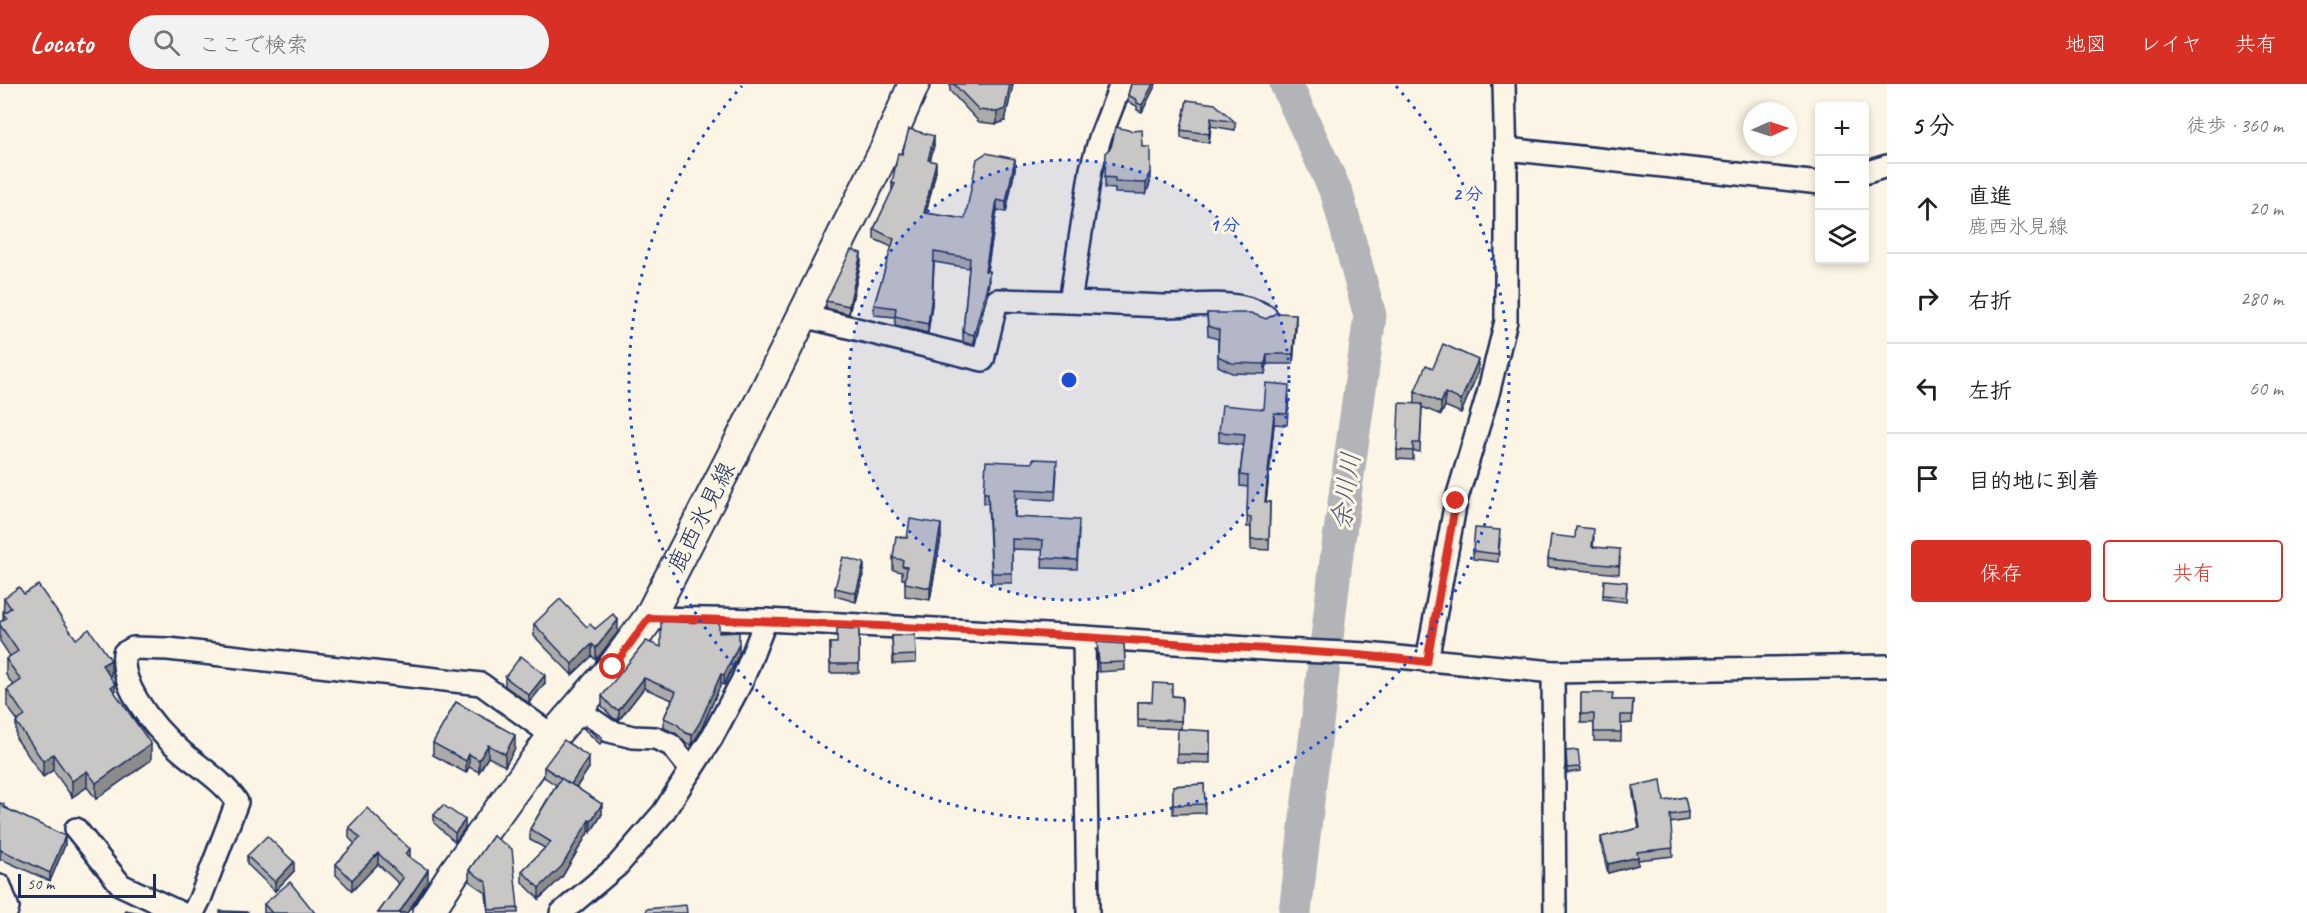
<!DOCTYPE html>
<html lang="ja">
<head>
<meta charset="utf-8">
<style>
  body { margin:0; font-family:Caveat,"Klee One",sans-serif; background:#f2f2f2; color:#202124 }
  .controls { position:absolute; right:18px; top:18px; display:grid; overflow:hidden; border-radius:6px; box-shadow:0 3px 9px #0003 }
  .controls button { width:54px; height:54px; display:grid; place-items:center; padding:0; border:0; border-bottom:2px solid #e0e0e0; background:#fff; color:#202124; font:30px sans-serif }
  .compass { position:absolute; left:1743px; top:18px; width:54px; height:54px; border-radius:50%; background:#fff; box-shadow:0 3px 9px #0003; rotate:87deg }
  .scale { position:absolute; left:18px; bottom:15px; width:138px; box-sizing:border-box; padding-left:6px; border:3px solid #1b2f5e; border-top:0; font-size:16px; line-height:21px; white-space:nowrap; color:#1b2f5e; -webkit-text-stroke:4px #fcf5e5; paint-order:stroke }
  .stop { position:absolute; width:18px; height:18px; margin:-14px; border:4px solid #d93025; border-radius:50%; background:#fff }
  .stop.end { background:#d93025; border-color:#fff; box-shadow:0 2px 6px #0008 }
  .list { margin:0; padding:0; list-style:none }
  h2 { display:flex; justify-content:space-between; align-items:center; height:78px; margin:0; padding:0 24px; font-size:26px }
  h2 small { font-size:20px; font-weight:400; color:#757577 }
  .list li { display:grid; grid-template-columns:39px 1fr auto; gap:18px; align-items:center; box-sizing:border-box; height:90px; padding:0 24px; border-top:2px solid #e0e0e0 }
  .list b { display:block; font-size:22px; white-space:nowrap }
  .list p { margin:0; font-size:20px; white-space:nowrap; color:#757577 }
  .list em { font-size:20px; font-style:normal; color:#757577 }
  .actions { display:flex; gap:12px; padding:18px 24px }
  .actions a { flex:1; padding:14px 0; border:2px solid #d93025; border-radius:6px; text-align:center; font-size:21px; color:#d93025 }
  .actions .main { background:#d93025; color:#fff }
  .icon { flex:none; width:33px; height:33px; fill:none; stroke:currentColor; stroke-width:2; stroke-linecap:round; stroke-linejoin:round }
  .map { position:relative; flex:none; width:1887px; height:829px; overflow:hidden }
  header { display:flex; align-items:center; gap:36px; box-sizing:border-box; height:84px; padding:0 30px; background:#d93025; color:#fff }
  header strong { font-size:28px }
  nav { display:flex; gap:33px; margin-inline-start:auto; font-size:21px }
  .search { width:420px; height:54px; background:#f2f2f2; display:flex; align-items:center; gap:15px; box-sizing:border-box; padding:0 21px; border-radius:33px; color:#757577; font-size:22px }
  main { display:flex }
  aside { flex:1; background:#fff }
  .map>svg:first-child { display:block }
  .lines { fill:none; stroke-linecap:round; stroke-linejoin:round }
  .river { stroke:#b2b4b8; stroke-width:33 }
  .minor-casing { stroke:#1b2f5e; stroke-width:26 }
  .secondary-casing { stroke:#1b2f5e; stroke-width:34 }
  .minor { stroke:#fcf5e5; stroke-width:21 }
  .secondary { stroke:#fcf5e5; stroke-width:30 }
  .wall { fill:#acabaa; stroke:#1b2f5e; stroke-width:1.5 }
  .shaded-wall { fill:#8c8b8b; stroke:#1b2f5e; stroke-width:1.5 }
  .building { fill:#c8c7c6; stroke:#1b2f5e; stroke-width:1.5 }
  .route { stroke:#d93025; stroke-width:8 }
  .ring { fill:none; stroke:#1d4ed8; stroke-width:3; stroke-dasharray:3 6 }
  .labels { text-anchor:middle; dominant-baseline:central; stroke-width:6; stroke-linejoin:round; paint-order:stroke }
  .street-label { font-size:24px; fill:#1b2f5e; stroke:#fcf5e5 }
  .water-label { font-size:26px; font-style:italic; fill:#485779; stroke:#fcf5e5 }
  .centre { fill:#1d4ed8; stroke:#fcf5e5; stroke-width:3 }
  .ring-label { font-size:18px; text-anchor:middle; font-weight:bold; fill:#1d4ed8; stroke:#fcf5e5; stroke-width:6; stroke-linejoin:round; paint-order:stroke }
</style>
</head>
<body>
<header>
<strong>Locato</strong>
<div class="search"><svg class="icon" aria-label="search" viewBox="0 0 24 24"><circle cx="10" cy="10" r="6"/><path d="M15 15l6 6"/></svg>ここで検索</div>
<nav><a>地図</a><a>レイヤ</a><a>共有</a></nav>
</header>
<main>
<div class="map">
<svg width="1887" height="829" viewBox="0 0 1887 829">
  <rect width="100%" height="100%" fill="#fcf5e5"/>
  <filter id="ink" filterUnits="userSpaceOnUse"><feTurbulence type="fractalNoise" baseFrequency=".0167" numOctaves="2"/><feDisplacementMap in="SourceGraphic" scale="12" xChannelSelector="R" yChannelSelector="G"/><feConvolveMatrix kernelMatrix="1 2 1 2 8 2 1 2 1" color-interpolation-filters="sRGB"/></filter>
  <g filter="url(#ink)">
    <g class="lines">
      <path class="river" d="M1286,0L1337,110L1370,232L1336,477L1295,829"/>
      <defs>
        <g id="minor">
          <path d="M1506,65L1820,99"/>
          <path d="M1864,89L1887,82"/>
          <path d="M1070,218C1102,219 1134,221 1167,222C1200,222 1236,214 1266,232"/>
          <path d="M803,232L983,276L997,216L1070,218L1091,85L1100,54L1121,0"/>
          <path d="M649,534L766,536L1084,553L1280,566L1367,570L1553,588L1887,582"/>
          <path d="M1084,553L1088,829"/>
          <path d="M1427,577L1456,417L1488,310L1506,237V79L1504,0"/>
          <path d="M1553,588L1555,829"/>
          <path d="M577,625L609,647L633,653L655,654L671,661L691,686"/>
          <path d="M76,745L121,801L181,829"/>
          <path d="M0,802L8,824L6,829"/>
          <path d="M193,829L200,815L237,718C223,697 201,684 182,668C164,653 149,636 137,616C128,601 122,586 124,569L133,564L168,565L481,600L553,652"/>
          <path d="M561,829L617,782L663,729L711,655L742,597L766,536"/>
        </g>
        <path id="secondary" d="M428,829L455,787L553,652L613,583L649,534L759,320L886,64L914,0"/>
      </defs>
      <use href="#minor" class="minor-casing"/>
      <use href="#secondary" class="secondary-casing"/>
      <use href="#minor" class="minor"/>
      <use href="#secondary" class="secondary"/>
    </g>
    <g class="wall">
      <path d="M950,0H1013L1005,37L997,40L979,38L950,7Z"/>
      <path d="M1131,0H1156L1142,28L1137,26V22L1128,18V11Z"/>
      <path d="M1187,16L1235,38V46L1211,42L1209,59L1181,54V46Z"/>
      <path d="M934,61L930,77L936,87L926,129L965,135L1015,85L1006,128L997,126L987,187L989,197L988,207L974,261L963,258V248L969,184L934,178L932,220L928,249L895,241V233L874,231V221L892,163L874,155V145L892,107V99L902,70Z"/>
      <path d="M1143,63L1150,99L1146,110L1115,109V105L1105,104V93Z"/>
      <path d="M861,177L849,230L826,224V217Z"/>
      <path d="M1207,229L1266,235L1296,241L1293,280H1267L1265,290L1232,289L1218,282V255L1208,252Z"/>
      <path d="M1433,284L1478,288L1461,329L1445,322L1441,331L1422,323L1420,368L1413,367V376L1397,375V366L1415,320V307Z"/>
      <path d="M1289,312L1287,341L1274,340L1266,418H1270L1269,466L1251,465V443H1247L1248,403L1240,402V391L1243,361L1219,358V348L1264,325Z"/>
      <path d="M1057,386L1055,416L1016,414L1015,434L1079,446L1077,485L1042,484L1043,466L1012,465V499H992L988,419H984V409Z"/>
      <path d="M941,453L930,516L905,512V495H902V488L893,486V474L907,454Z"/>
      <path d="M1594,453L1593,463L1620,473L1619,490L1548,483V475L1575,454Z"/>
      <path d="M1500,455L1498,478L1473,475V467Z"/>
      <path d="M864,487L856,518L835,512V504Z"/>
      <path d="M1627,502L1626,518L1603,515V511Z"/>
      <path d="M24,510L76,555L111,592H110L115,609L151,676L96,715L87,703L72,713L53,686L43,693L16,654V638L18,637L7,622V606L14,602L6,591V575L10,572L0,557V538L3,536L4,514Z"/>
      <path d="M534,540L587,543L618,548L596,576L592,572L572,591L534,552Z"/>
      <path d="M859,545V589H830V559H837Z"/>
      <path d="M915,551L916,579L893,580L892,552Z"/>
      <path d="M1124,560L1125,586L1099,588L1097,567Z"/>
      <path d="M661,563L739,570L724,601L721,600L700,648L692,661L686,659L677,650L664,644V634L672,616L644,604L619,636L613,634L602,622V612Z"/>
      <path d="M505,593L545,599L529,619L505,602Z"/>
      <path d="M1581,609L1612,616H1633L1632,639L1621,640V657H1594V639H1581Z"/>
      <path d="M1172,612L1182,613L1181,645L1138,643V618H1152Z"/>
      <path d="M456,618L515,664L505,682L488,673L479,688L469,683L466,689L433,671V659Z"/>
      <path d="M585,642L602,657L600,660L585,646Z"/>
      <path d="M1210,647V679L1177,678V670Z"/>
      <path d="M1566,667L1580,683V687L1567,689Z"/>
      <path d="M544,683L589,684L576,704L602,730L591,748L589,747L562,793L539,815L522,798V787L545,764L530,756V745L556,701L544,693Z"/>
      <path d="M1204,700L1205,729L1173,730V702Z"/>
      <path d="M1633,702L1688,728V736L1670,739L1673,772L1638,776V781L1608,789L1601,761V753L1639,744L1633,710Z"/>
      <path d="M4,723L65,761L50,797L1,775L0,777Z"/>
      <path d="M434,731L465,744L455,758L434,739Z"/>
      <path d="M349,743L410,773L428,797L407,829H378L399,800L378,780L352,807L336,791V780L355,760L349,754Z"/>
      <path d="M493,752L518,824V829H488L486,809L469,797V786Z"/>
      <path d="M247,772L294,787L275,807L247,780Z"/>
      <path d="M264,820L315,829H264Z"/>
    </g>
    <g class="shaded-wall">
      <path d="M1010,0H1013L1005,37L997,40V28Z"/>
      <path d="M1153,0H1156L1142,28V21Z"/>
      <path d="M1211,34V42L1209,59V50Z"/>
      <path d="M934,52V61L928,86V76Z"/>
      <path d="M1015,75V85L1006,128V118Z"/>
      <path d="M936,78V87L924,138V129Z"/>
      <path d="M1150,88V99L1146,110V99Z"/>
      <path d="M997,116V126L985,197V187Z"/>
      <path d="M861,169V177L849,230V222Z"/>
      <path d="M934,178L932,220L928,249V240Z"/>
      <path d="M989,187L988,207L974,261V251Z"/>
      <path d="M1296,230V241L1293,280V270Z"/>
      <path d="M1267,270V280L1265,290V280Z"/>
      <path d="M1478,276V288L1461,329V316Z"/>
      <path d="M1445,309V322L1441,331V319Z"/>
      <path d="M1274,329V340L1265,429V418Z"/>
      <path d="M941,440V453L930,516V504Z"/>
      <path d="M864,479V487L856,518V509Z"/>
      <path d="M618,536V548L596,576V564Z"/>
      <path d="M592,560V572L572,591V580Z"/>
      <path d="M739,560V570L724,601V591Z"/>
      <path d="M111,576V592L102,598V581Z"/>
      <path d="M721,590V600L700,648L692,661V651Z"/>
      <path d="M545,591V599L529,619V611Z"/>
      <path d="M644,594V604L619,636V626Z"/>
      <path d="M115,600V616L111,603Z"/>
      <path d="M515,651V664L505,682V670Z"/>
      <path d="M151,660V676L96,715V699Z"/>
      <path d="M488,661V673L479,688V676Z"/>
      <path d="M53,670V686L43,693V677Z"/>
      <path d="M469,670V683L466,689V677Z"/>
      <path d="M589,673V684L571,711V700Z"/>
      <path d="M87,687V703L72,713V697Z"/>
      <path d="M602,720V730L591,748V737Z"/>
      <path d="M465,736V744L455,758V749Z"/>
      <path d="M589,736V747L562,793L539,815V804Z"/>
      <path d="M65,752V761L50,797V789Z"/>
      <path d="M410,765V776L405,770Z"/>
      <path d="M378,769V780L352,807V796Z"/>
      <path d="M1638,773V781L1608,789V780Z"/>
      <path d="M294,778V787L275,807V798Z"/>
      <path d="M428,786V797L407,829H399Z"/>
    </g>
    <g class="building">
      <path d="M954,0H1010L1005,25L997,28L979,26Z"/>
      <path d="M1131,0H1153L1142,21L1137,19V16L1128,11Z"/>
      <path d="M1187,16L1215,20L1235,38L1211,34L1209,50L1181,46Z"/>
      <path d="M1116,43L1132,47L1142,46L1143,63H1150V88L1146,99L1115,98V94L1105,93L1106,68L1111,63Z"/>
      <path d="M909,45L934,52L928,76L936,78L924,129L965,135L977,75L986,69L1015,75L1006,118L997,116L985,187H989L988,198L974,251L963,248L970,174L934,168L932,211L928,240L895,232L896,224L874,221L894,155L874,145L895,100L892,99L898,69L902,70Z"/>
      <path d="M851,166L861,169L849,222L826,217Z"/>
      <path d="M1207,229H1251L1266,235L1276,229L1296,230L1293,270H1267L1265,280L1232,279L1218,272L1219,246L1208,242Z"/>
      <path d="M1443,260L1478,276L1461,316L1445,309L1441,319L1415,307L1426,281L1433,284Z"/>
      <path d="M1266,299L1289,301L1287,330L1274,329L1265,418H1270L1269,455H1251V433L1247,432L1248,392L1240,391L1245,350L1219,348L1222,321L1264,325Z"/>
      <path d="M1399,319L1422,320L1420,359H1413V367L1397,366Z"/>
      <path d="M1033,375L1057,376L1055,407L1016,405L1014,433L1079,436L1077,476L1042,474L1043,456L1012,455V489H992L988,409H984L986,377L1032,379Z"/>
      <path d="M910,435L941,440L930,504L905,499L907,483L902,482L903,476L893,474L896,452L907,454Z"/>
      <path d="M1576,443L1594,445L1592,463L1620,465L1619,482L1548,475L1551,451L1575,454Z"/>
      <path d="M1475,444L1500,446L1498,470L1473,467Z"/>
      <path d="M843,473L864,479L856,509L835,504Z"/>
      <path d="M1604,496L1627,498L1626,513L1603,511Z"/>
      <path d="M38,501L76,555L89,545L111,576L102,581L115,600L111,603L151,660L96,699L87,687L72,697L53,670L43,677L16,638L25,632L7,606L21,596L6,575L18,567L0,541V538L6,534L3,529L11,524L4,514L19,503L24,510Z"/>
      <path d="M560,515L587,543L590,540L595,545L613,530L618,536L596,564L592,560L572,580L534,540Z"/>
      <path d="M661,537L719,539V549L739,548V560L724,591L721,590L700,638L692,651L686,649L677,640L664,634L676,608L644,594L619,626L613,624L602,612L646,557L661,563Z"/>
      <path d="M837,544L859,545V580H830V559H837Z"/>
      <path d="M915,551L916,571L893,572L892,552Z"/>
      <path d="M1097,558L1124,560L1125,578L1099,579Z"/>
      <path d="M521,572L545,591L529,611L505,593Z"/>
      <path d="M1153,599L1172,600V612L1182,613L1181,637L1138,635V618H1152Z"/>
      <path d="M1581,609H1613L1612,616H1633L1632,631H1621V648H1594V630H1581Z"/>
      <path d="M456,618L515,651L505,670L488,661L479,676L469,670L466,677L433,659Z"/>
      <path d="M585,642L602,653L600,655Z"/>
      <path d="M1178,645L1210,647V671L1177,670Z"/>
      <path d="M564,656L589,673L571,700L602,720L591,737L589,736L562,782L539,804L522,787L551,758L530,745L561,694L570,700L544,683Z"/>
      <path d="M1578,666L1580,683L1567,684L1566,667Z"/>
      <path d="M1661,696L1664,717L1685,713L1688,728L1670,731L1673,764L1637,768L1638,773L1608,780L1601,753L1640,744L1633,702Z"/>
      <path d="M1204,700L1205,720L1173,721V702Z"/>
      <path d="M0,719L4,720L3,723L65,752L50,789L1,766L0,768Z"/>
      <path d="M443,721L465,736L455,749L434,731Z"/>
      <path d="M367,724L410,765L405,770L428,786L399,829H378L403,794L378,769L352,796L336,780L360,754L349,743Z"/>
      <path d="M267,752L294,778L275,798L247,772Z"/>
      <path d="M493,752L512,765L518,824L489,826L486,798L469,786Z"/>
      <path d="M290,798L315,829H272L264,820Z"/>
      <path d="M686,821L687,829H647L646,825Z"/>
      <path d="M125,826L141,829H124Z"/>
      <path d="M220,827L248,828V829H220Z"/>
    </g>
  </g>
  <g class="lines" filter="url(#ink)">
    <path class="route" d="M613,583L649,534C829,538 1008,547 1187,560C1267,566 1347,568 1427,578L1456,417"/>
  </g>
  <circle cx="1069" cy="296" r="220" fill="#1d4ed8" fill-opacity=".12"/>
  <g class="ring">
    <circle cx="1069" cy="296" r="220"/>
    <path d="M1396 2A440 440 0 1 1 742 2"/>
  </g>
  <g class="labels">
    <g class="street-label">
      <text transform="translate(701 433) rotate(-63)">鹿西氷見線</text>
    </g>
    <g class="water-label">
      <text transform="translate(1346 407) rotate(-82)">余川川</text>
    </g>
  </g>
  <circle cx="1069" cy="296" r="9" class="centre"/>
  <g class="ring-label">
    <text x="1468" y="116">2 分</text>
    <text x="1225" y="147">1 分</text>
  </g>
</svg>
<div class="controls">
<button>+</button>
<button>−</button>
<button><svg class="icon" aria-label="layers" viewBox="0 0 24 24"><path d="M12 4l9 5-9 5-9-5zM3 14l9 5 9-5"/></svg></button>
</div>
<svg class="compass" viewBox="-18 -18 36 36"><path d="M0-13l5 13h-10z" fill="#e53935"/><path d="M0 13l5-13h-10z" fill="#757577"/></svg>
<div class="scale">50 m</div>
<div class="stop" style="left:613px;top:583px"></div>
<div class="stop end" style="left:1456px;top:417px"></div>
</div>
<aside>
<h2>5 分<small>徒歩 · 360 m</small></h2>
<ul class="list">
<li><svg class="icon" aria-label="ahead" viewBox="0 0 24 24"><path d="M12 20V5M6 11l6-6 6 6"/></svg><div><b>直進</b><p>鹿西氷見線</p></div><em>20 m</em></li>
<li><svg class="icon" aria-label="right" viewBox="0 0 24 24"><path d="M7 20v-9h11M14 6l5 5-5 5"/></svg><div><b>右折</b></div><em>280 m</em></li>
<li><svg class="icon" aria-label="left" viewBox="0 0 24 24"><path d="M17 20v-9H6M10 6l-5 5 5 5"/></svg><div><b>左折</b></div><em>60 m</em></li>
<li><svg class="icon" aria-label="arrive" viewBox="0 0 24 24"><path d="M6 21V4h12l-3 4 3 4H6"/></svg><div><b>目的地に到着</b></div></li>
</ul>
<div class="actions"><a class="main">保存</a><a>共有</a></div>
</aside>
</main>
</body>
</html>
